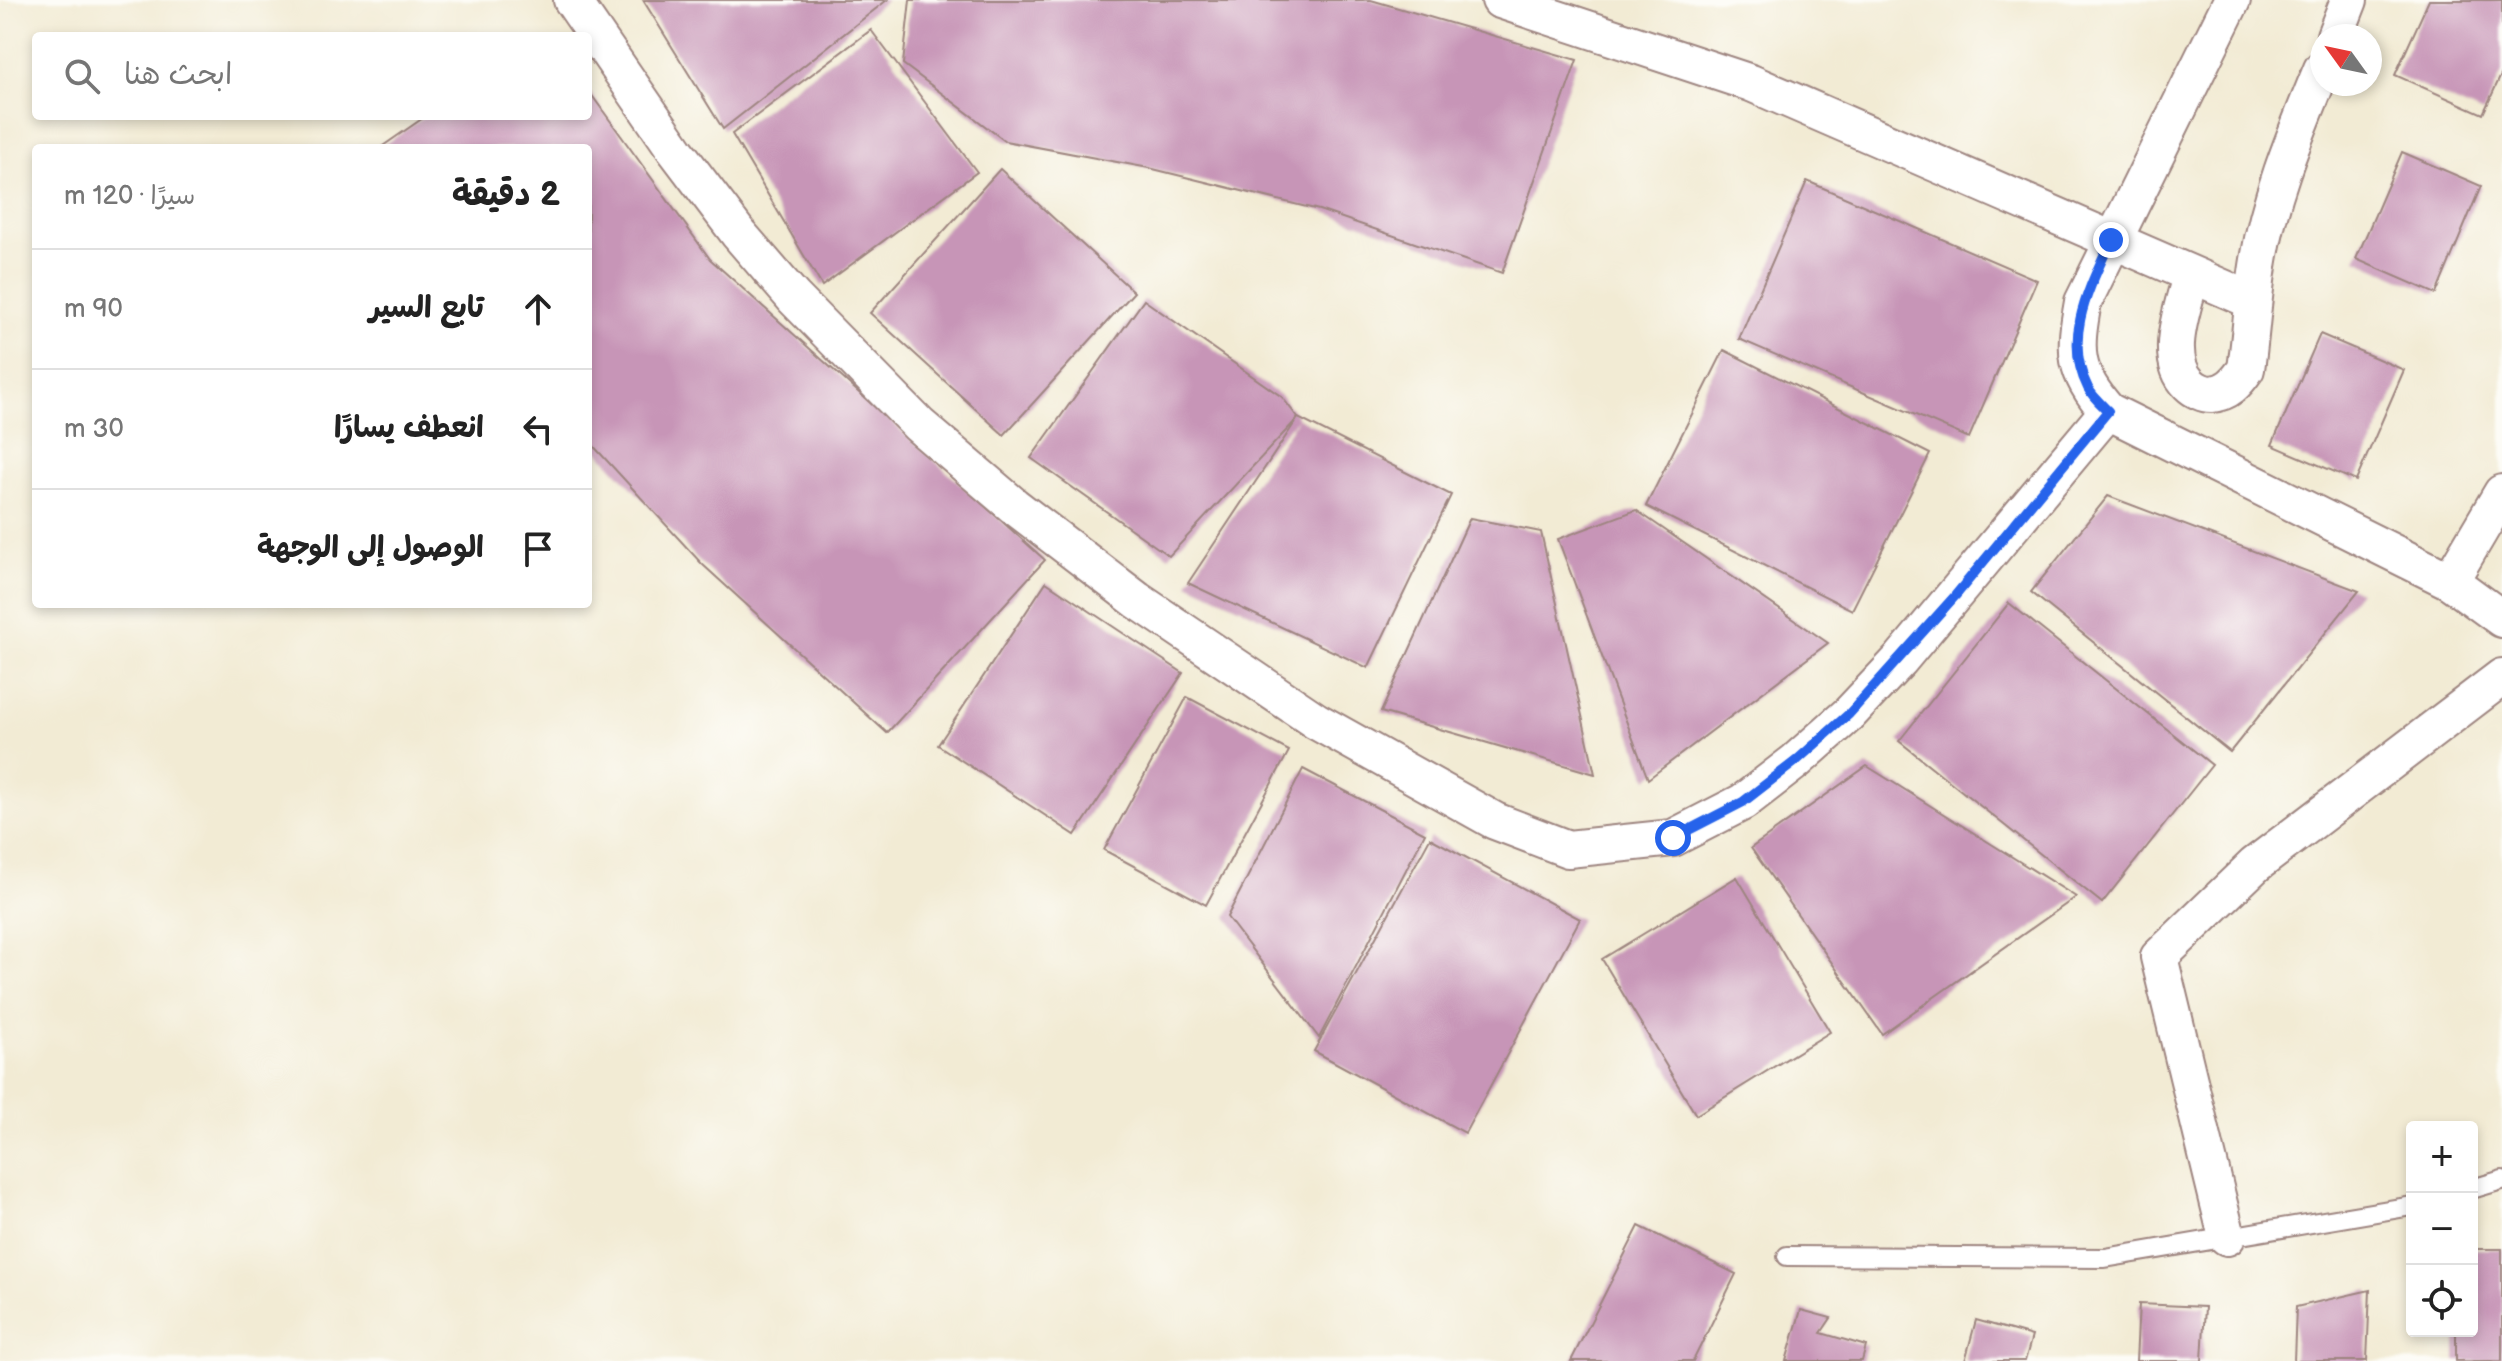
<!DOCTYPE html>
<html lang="ar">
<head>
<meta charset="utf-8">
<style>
  body { margin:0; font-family:"Balsamiq Sans","Playpen Sans Arabic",sans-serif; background:#f6f6f6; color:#222; direction:rtl }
  .controls { position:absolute; right:24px; bottom:24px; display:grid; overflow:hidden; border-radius:8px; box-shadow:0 4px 12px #0003 }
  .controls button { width:72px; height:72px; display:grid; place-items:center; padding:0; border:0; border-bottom:2px solid #e0e0e0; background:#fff; color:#222; font:40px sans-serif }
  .compass { position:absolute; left:2310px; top:24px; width:72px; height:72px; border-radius:50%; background:#fff; box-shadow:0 4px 12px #0003; rotate:303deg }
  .stop { position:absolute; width:24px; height:24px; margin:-18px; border:6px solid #2563eb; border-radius:50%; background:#fff }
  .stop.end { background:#2563eb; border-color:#fff; box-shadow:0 2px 8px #0008 }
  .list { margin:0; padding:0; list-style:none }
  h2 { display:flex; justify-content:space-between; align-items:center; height:104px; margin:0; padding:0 32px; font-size:34px }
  h2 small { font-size:26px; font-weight:400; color:#767676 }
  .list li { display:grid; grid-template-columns:52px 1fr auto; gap:24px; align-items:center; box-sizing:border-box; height:120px; padding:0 32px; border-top:2px solid #e0e0e0 }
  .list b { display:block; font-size:30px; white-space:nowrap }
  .list em { font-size:26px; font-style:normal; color:#767676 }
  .icon { flex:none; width:44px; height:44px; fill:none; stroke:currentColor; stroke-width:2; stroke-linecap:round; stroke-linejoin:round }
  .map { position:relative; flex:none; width:2502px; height:1361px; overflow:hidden; direction:ltr }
  .search { position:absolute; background:#fff; box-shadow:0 4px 12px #0003; left:32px; top:32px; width:560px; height:88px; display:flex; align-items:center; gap:20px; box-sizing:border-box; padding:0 28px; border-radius:8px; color:#767676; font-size:30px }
  .panel { position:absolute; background:#fff; box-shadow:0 4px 12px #0003; left:32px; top:144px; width:560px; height:464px; border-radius:8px; direction:rtl }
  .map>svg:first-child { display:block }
  .building { fill:#c795b7 }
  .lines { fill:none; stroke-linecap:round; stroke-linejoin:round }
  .lane-casing { stroke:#9e8580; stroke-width:22 }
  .street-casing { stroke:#9e8580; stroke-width:40 }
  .lane { stroke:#fff; stroke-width:18 }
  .street { stroke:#fff; stroke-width:36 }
  .route { stroke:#2563eb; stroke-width:10 }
</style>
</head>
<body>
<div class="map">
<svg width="2502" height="1361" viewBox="0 0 2502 1361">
  <rect width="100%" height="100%" fill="#fdfcf7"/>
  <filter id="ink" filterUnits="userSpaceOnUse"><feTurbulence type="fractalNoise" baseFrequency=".0125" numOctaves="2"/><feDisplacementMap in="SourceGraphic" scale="16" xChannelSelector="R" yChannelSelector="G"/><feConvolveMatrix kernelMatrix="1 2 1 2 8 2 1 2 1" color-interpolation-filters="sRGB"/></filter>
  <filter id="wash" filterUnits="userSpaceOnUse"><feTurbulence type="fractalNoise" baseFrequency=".006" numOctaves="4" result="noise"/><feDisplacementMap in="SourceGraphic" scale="32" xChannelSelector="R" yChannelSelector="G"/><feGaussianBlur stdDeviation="1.8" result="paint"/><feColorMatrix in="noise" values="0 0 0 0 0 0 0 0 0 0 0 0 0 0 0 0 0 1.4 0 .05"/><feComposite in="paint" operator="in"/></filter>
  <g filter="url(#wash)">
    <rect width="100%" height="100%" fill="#f2ebd4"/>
    <g id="blocks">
      <g class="building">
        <path d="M643,0H887L723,129Z"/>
        <path d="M910,0H1371L1577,60L1502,273L1319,210L1149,168L1005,141L903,64Z"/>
        <path d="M2429,0H2502V73L2483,114L2395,75Z"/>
        <path d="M871,30L977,172L822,286L732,134Z"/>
        <path d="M588,90L710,259L1045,560L887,733L702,564L588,440V148H380L426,116H588Z"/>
        <path d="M2402,152L2481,186L2436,294L2356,259Z"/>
        <path d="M1000,169L1134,292L1004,435L870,313Z"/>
        <path d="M1807,181L2037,280L1969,438L1739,339Z"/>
        <path d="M1144,300L1282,397L1298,418L1451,495L1368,668L1188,583L1298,418L1169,556L1031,458Z"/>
        <path d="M2320,334L2404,370L2356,481L2272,445Z"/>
        <path d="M1724,350L1930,454L1852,610L1646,506Z"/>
        <path d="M2108,496L2359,591L2230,752L2031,592Z"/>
        <path d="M1636,510L1828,643L1648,779L1558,539Z"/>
        <path d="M1470,518L1541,532L1595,774L1381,712Z"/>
        <path d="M1046,582L1183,673L1075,835L938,745Z"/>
        <path d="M2009,603L2212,765L2102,903L1899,741Z"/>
        <path d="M1187,697L1289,751L1206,905L1104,850Z"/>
        <path d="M1867,766L2076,897L1882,1034L1751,848Z"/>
        <path d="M1303,769L1425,833L1319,1038L1227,917Z"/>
        <path d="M1430,838L1580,919L1465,1133L1314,1051Z"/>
        <path d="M1737,877L1830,1032L1696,1115L1602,959Z"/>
        <path d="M1639,1226L1736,1274L1693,1361H1571Z"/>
        <path d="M2472,1249H2502V1361H2456V1331H2472Z"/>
        <path d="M2370,1290L2367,1361H2294L2296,1307Z"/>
        <path d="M2139,1304L2205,1307L2202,1361H2136Z"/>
        <path d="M1801,1310L1831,1318L1821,1333L1866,1346L1862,1361H1786Z"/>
        <path d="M1976,1320L2032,1336L2025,1361H1965Z"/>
      </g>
    </g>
  </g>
  <g filter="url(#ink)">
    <use href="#blocks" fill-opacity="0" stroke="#9e8580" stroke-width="2"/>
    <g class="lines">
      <defs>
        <g id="lane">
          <path d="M2472,1189L2502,1180"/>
          <path d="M1787,1256L2105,1258L2412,1206"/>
        </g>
        <g id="street">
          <path d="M572,0L676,151L738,233L794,298L919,425L1014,506L1137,600L1316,721L1495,821L1568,849L1673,838L1743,802L1796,761L1849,714L1900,660L2108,411"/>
          <path d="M1500,0L1751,83L2253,301"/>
          <path d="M2232,0L2083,302C2074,351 2073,372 2108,411L2450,581L2502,619"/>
          <path d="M2335,36L2349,0"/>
          <path d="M2191,275C2184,307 2162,357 2189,384C2195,390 2204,394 2211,394C2228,393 2237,382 2246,369C2251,333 2253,296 2259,260C2270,193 2297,131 2322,69"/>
          <path d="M2450,581L2502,493"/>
          <path d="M2227,1237L2159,957L2255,865L2502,677"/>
        </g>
      </defs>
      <use href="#lane" class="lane-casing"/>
      <use href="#street" class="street-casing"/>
      <use href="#lane" class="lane"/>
      <use href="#street" class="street"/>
    </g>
  </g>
  <g class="lines" filter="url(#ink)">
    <path class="route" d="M1673,838L1743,802L1796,761L1849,714L1955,596L2108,411C2101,404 2092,396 2088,388C2062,337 2090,287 2111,240"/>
  </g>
</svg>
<div class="controls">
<button>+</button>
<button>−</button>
<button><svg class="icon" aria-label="locate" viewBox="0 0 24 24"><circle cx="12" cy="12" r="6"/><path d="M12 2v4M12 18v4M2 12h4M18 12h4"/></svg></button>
</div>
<svg class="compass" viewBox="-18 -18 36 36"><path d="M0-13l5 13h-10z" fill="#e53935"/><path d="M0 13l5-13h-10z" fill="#767676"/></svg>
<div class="stop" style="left:1673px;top:838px"></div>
<div class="stop end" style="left:2111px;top:240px"></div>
<div class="search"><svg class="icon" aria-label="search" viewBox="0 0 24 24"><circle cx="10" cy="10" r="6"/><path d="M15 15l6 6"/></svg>ابحث هنا</div>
<section class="panel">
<h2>2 دقيقة<small>سيرًا · 120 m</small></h2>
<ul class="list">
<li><svg class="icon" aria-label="ahead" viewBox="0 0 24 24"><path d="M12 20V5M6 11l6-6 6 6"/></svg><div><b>تابع السير</b></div><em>90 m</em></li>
<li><svg class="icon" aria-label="left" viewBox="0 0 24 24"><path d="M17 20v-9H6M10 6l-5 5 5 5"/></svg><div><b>انعطف يسارًا</b></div><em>30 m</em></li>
<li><svg class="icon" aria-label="arrive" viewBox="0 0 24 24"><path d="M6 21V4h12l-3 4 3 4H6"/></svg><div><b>الوصول إلى الوجهة</b></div></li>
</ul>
</section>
</div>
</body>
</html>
